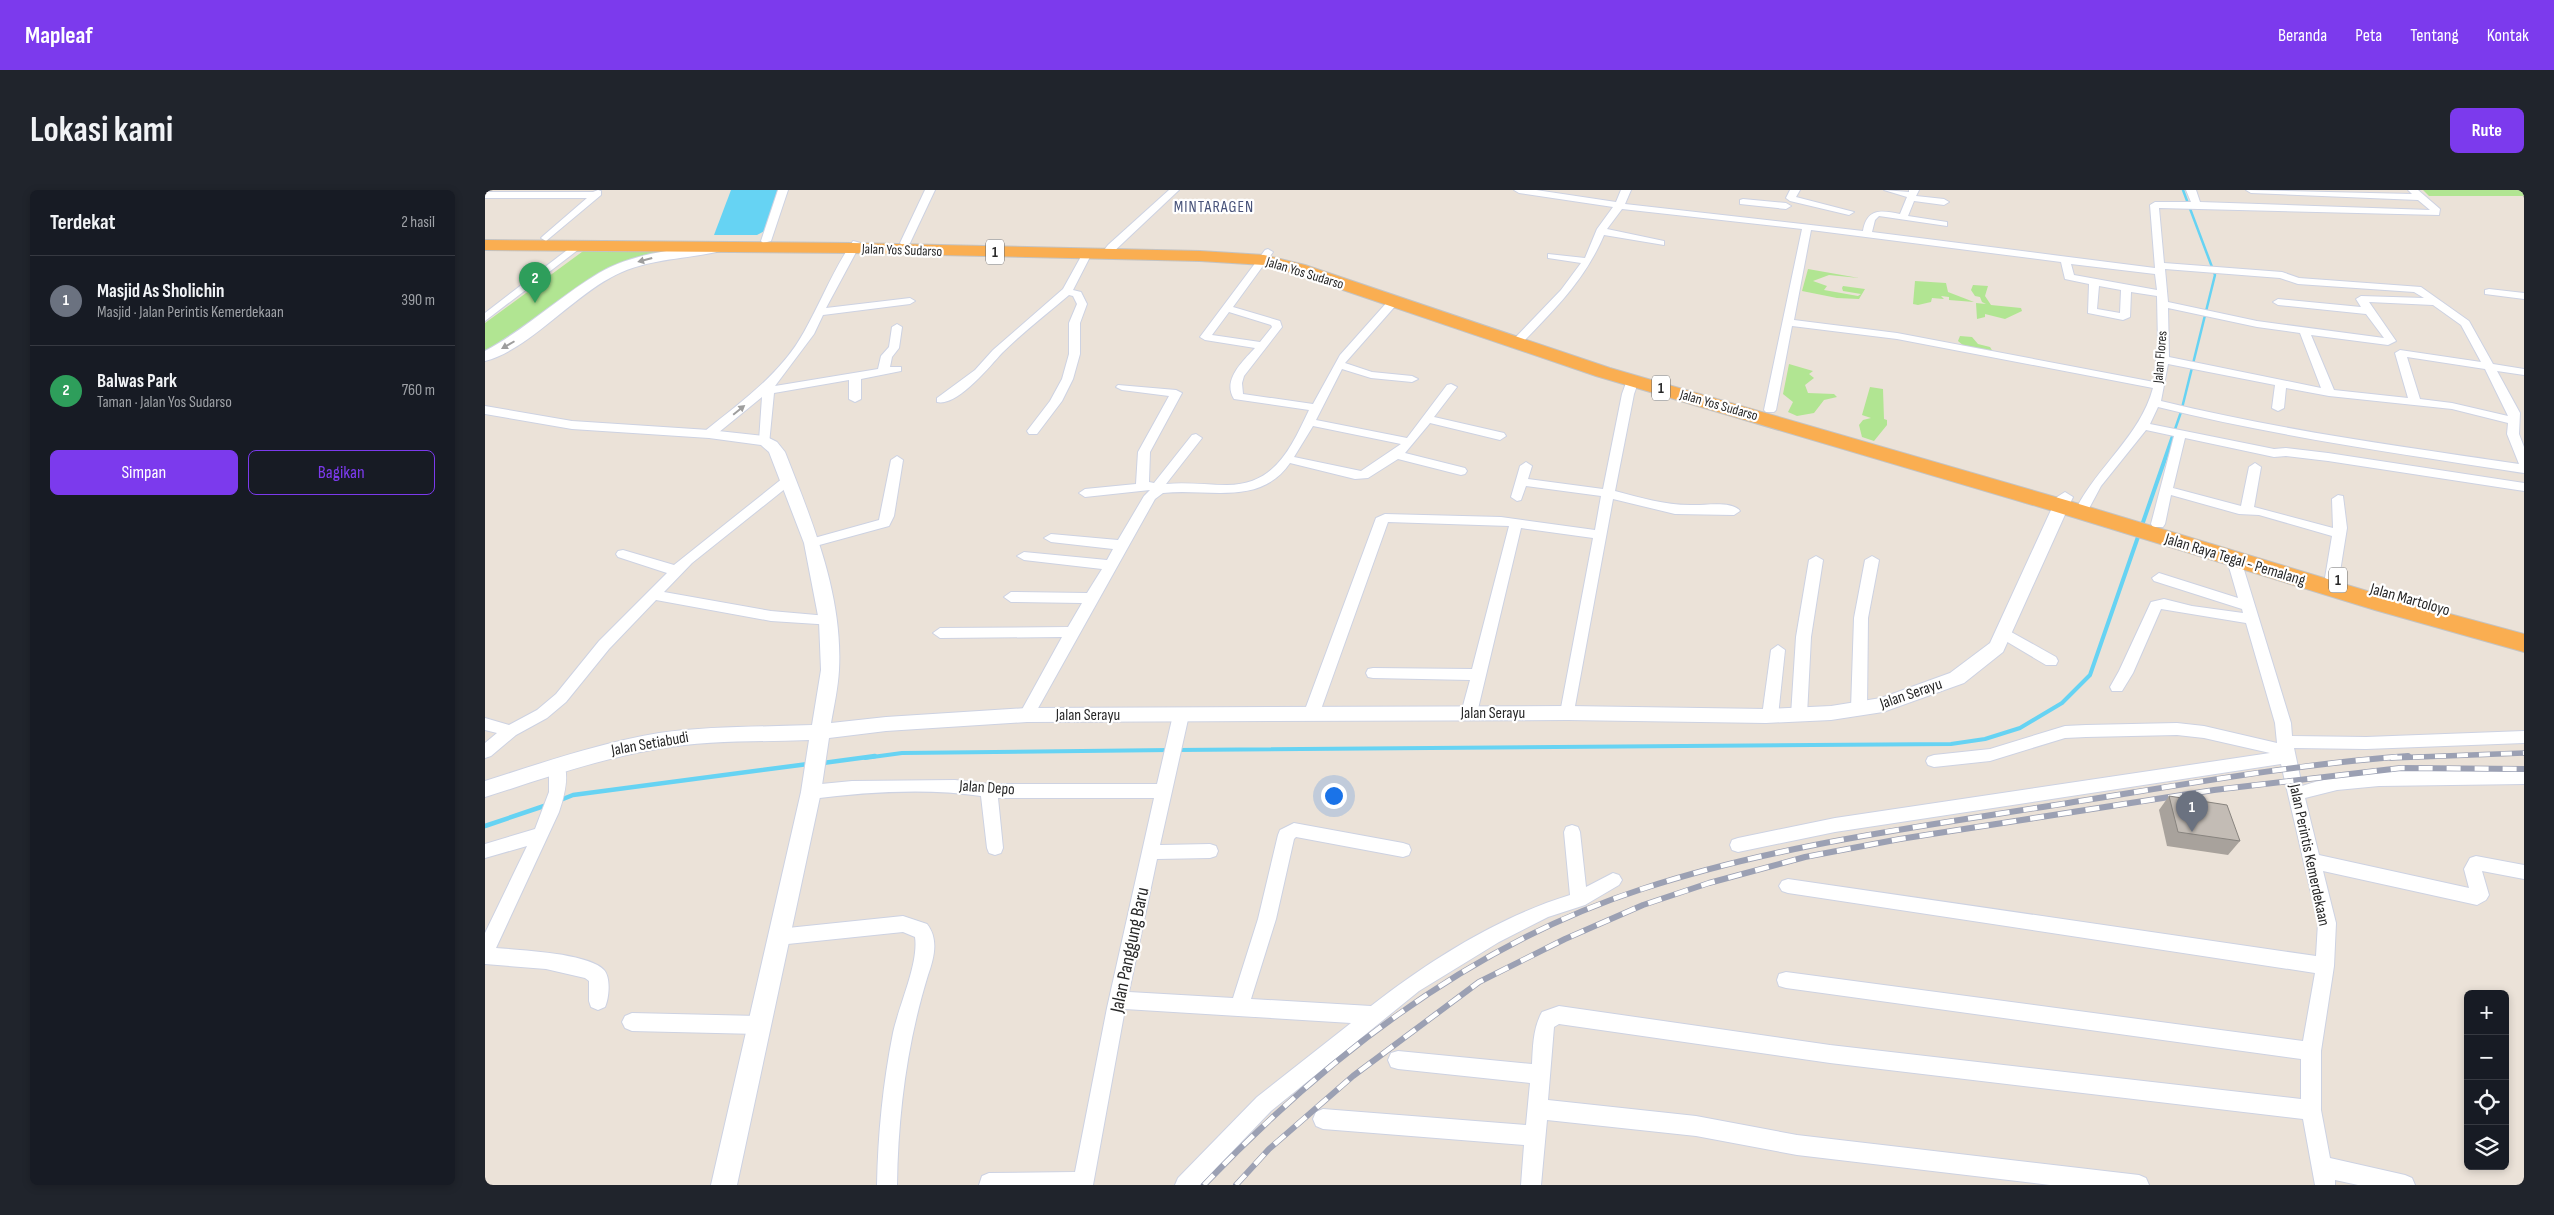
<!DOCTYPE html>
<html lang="id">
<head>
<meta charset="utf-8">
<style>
  body { margin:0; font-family:"Sofia Sans Condensed",sans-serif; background:#20242c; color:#f1f3f6 }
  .controls { position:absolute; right:15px; bottom:15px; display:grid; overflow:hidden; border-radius:8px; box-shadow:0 2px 8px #0003 }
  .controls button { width:45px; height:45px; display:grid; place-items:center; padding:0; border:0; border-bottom:1px solid #363941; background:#171b24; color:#f1f3f6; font:25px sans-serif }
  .you { position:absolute; left:848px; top:605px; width:18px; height:18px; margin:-12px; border:4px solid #fff; border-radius:50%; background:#1a73e8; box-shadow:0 0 0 8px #1a73e833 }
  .badge { display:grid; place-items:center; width:32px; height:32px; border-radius:50%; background:#7c3aed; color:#fff; font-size:16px; font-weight:700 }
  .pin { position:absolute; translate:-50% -41px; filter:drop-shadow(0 1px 2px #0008) }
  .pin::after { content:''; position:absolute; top:26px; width:18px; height:15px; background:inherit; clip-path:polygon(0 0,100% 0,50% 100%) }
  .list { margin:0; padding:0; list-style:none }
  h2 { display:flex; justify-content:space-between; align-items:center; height:65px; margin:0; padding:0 20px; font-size:21px }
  h2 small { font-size:16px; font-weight:400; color:#9ea1a6 }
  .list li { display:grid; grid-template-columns:32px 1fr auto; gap:15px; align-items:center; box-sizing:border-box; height:90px; padding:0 20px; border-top:1px solid #363941 }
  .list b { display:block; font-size:19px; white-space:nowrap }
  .list p { margin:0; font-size:16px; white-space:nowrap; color:#9ea1a6 }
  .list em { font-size:16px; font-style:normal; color:#9ea1a6 }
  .actions { display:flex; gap:10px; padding:15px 20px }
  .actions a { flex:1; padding:11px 0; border:1px solid #7c3aed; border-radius:8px; text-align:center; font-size:18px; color:#7c3aed }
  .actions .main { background:#7c3aed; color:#fff }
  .icon { flex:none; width:28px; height:28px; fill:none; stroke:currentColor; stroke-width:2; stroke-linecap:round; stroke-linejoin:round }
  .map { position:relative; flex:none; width:2039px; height:995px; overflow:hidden; border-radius:8px }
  header { display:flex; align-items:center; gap:30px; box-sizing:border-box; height:70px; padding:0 25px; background:#7c3aed; color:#fff }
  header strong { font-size:24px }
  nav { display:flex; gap:28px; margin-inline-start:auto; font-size:18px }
  .intro { display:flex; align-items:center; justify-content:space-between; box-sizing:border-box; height:120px; padding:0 30px }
  h1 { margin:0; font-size:35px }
  .button { padding:12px 22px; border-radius:8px; background:#7c3aed; color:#fff; font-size:18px; font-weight:700 }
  main { display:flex; gap:30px; padding:0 30px }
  aside { flex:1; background:#171b24; border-radius:8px; box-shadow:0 2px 8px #0003 }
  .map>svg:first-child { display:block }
  .green { fill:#b1e592 }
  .water { fill:#66d3f3 }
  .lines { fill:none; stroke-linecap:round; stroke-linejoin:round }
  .stream-far2 { stroke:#66d3f3; stroke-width:2.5 }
  .stream-far1 { stroke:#66d3f3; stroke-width:4 }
  .stream { stroke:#66d3f3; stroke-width:4.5 }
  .minor-casing { stroke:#cdd2e2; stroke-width:2 }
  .tertiary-casing { stroke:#cdd2e2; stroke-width:2 }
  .trunk-casing { stroke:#c3c3c3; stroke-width:2 }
  .minor { fill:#fff; fill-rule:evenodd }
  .tertiary { fill:#fff; fill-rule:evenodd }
  .trunk { fill:#faae51; fill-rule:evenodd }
  .rail-far1-casing { stroke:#9ba0b3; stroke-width:5.5 }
  .rail-casing { stroke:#9ba0b3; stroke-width:6 }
  .rail-far1 { stroke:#fff; stroke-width:4; stroke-dasharray:11; stroke-linecap:butt }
  .rail { stroke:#fff; stroke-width:4.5; stroke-dasharray:14; stroke-linecap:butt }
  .wall { fill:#a8a29c }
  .building { fill:#c3bcb5; stroke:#88847f }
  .oneway { fill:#9e9e9e }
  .labels { text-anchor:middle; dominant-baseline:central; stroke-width:4.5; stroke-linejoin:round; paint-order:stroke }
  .far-street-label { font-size:14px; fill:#282828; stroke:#fff }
  .shield { fill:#fff; stroke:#686868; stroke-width:1 }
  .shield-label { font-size:15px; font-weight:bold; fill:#282828 }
  .far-quarter-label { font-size:16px; letter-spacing:1px; fill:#475279; stroke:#fff }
  .street-label { font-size:16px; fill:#282828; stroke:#fff }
  .near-street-label { font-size:19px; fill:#282828; stroke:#fff }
</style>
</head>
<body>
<header>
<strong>Mapleaf</strong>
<nav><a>Beranda</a><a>Peta</a><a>Tentang</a><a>Kontak</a></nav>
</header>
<div class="intro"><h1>Lokasi kami</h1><a class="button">Rute</a></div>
<main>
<aside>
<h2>Terdekat<small>2 hasil</small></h2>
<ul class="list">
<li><span class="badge" style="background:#6b7280">1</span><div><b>Masjid As Sholichin</b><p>Masjid · Jalan Perintis Kemerdekaan</p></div><em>390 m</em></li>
<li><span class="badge" style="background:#2e9e5b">2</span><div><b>Balwas Park</b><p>Taman · Jalan Yos Sudarso</p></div><em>760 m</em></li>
</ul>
<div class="actions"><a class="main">Simpan</a><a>Bagikan</a></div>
</aside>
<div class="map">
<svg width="2039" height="995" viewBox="0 0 2039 995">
  <rect width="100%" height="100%" fill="#ebe2d8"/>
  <g class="green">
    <path d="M1938,0H2039V6H1944Z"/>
    <path d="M101,59L195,61L140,74L27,147L0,162V133Z"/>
    <path d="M1323,79L1374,88L1344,85L1328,91L1342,96L1339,100L1373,106L1376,104L1358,101L1357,98L1358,96L1380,99L1374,109L1352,108L1317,101Z"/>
    <path d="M1430,91L1461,93L1463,102L1489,112L1464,110V107L1456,106L1459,109L1447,108L1446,112L1433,115L1428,114Z"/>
    <path d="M1488,95L1503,96L1500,106L1506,115L1536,118L1537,121L1520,129L1500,124V127L1492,129L1491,113L1501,114L1497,112L1495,107L1490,106L1486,100Z"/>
    <path d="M1475,146L1487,147L1493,154L1505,157L1508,162L1479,156L1473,151Z"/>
    <path d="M1304,174L1328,181L1324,184L1329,188L1320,195L1323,203L1349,204L1352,207L1339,210L1329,223L1312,226L1303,222L1308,212L1298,204Z"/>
    <path d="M1385,197L1398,199L1399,229L1402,230V235L1389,251L1377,247L1374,235L1378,230L1386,228L1377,225Z"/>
  </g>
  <path class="water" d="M246,0H295L283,39L272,45H229Z"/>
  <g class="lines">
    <path class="stream-far2" d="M1688,245L1696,222L1730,85L1698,0"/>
    <g class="stream-far1">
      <path d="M1656,338L1689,243"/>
      <path d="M692,560L1466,554L1500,549L1535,538L1577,513L1605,485L1654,344"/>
      <path d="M380,568L417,563L685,560"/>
    </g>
    <g class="stream">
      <path d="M338,573L390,566"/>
      <path d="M73,611L88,605L323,574"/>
      <path d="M0,636L62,615"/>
    </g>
    <defs>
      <g id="minor">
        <path d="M113,0L116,1V5L61,51L56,48L58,46L102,8H0V2H108Z"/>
        <path d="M293,0H303L286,51L278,53L276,51Z"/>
        <path d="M440,0H450L425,53L417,55L415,53Z"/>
        <path d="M684,0H694L624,66H618L616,64L623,55Z"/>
        <path d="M1029,0H1051L1131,12L1136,0H1146L1140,14L1378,41C1382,18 1396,20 1415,24L1422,7L1399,0L1424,2V0H1434L1431,6L1459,9L1464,12L1459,15L1429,11L1423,26L1462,32V36L1394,26L1390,30L1387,42L1670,78L1665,15L1670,12H1706L1701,0H1711L1715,12L1945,20L1933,10L1766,3L1761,0L1927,4L1923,0H1933L1955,19L1954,25L1674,18L1679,73L1797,82L1814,88L1936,97L1984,131L2008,174L2039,179V185L2012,181L2035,223L2034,244L2039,257V283C1917,264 1794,247 1673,217L1665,234L1789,259L1801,258L1843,263L2039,293V301L1843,271L1801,266L1789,267L1700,248L1688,298L1756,316L1764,277L1770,273L1776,277L1769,317L1848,338L1847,309L1853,305L1858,306L1862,338L1854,388L1847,393L1840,388L1847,346L1774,325L1754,324L1686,305L1680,334L1678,337H1668L1666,334L1689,246L1661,240L1616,296L1600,326H1590L1589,323C1610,278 1655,247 1668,198L1412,149L1307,136L1291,220L1289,222H1281L1279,220L1317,39L1137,19L1122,39L1179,51V55L1119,45C1100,90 1069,120 1035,155H1027V151L1076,100L1096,73L1063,68V64L1100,68L1112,39L1128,17L1034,3ZM1326,40L1576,72L1580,89L1604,94L1603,123L1638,130L1645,127L1646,102L1672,106L1673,154L1669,192L1412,143L1309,130ZM1586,74L1670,84L1672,100L1589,85ZM1680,79L1795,88L1813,94L1929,102L1939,108L1876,106L1871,109L1876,117L1793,109L1788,112L1793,115L1881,124L1899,148L1772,131L1683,112ZM1614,96L1636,100L1635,123L1612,119ZM1884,112L1948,115L1976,135L1996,172L1915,160L1910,163L1923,208L1849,200L1826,145L1903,155L1911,151ZM1683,118L1772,137L1815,143L1836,198L1684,167ZM1922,167L2000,179L2023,226L1967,213L1935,209ZM1683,174L1790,195L1787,218L1793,221L1799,218L1801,198L1844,206L1967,219L2023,233L2022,244L2034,274C1914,256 1794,240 1676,211Z"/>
        <path d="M1305,0H1315L1311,7L1369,22L1364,25L1305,11L1301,8Z"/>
        <path d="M1258,9L1301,13L1306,16L1301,19L1255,14V10Z"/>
        <path d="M368,51L376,53L341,118L425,108L430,111L425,114L338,125L329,144L290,196L393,179L396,166L404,157L407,137L412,134L417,137L414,158L407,167L405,177H416V181L376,189V209L370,212L364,209V190L289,203L284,254H276L274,251L277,207L228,247H220V241C256,212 296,184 319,142C336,112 348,80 368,51Z"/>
        <path d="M90,54L98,56L0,131V123Z"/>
        <path d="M783,59L788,62L748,117L795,131L797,137L759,186L757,193L758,204L828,214L855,165L904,110L908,109L913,112L912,114L860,173L887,182L927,186L933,189L927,192L886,188L857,179L831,230L922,248L962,195L966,194L972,197L949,227L1019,243L1021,246L1015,250L945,233L920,263L980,278L982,281L980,284L976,285L913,269L883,288L870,289L805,273C775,317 723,298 678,303L670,309L547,529H537L534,525L577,447L455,448L448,443L455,438L583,437L597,413L526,412L519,407L526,402L602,403L617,379L539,370L532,366L539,362L622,370L628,359L566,352L559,348L566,344L633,350L659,306L665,300L600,307L594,303L600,299L651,294L653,262L684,206L637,200L631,197L633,195L691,200L697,203L665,262L664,292L669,293L707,245L711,244L717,248L681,294C702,292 722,295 742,295C790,295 806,258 824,220L749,209C737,190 758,171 770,158L720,150L715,147L780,60ZM744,122L786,135L787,137L775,152L727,145ZM828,236L916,254L876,281L809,267Z"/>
        <path d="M599,61L607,63L588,100L596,102L602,114L595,133V164L588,189L577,211L552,244H544L542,241L565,211L577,189L584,164V133L592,114L588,106L584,105C562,124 538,142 517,163C505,176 472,217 452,212V208L490,180L508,160L578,99Z"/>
        <path d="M2004,99L2039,103V109L2000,104V100Z"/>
        <path d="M1148,187L1154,190L1149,204L1130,301C1157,308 1182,316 1210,315C1222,315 1248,311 1255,321L1249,325L1190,324L1128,309L1088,527H1078L1075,523L1108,348L1036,338L992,523L989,527H979L976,523L985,490L888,488L883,487L881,483L883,479L888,478L987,479L1024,336L903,332L834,525L831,529H821L818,525L891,328L900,324L1016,327L1110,340L1116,306L1041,296L1036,310L1032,311L1026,307L1035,276L1041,272L1047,276L1043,289L1118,299L1137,204L1142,190Z"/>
        <path d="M412,266L418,270L409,326L404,336L327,357L322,356L320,353L322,350L394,330L406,270Z"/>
        <path d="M302,287L308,291L306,294L207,373L179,402L286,421L343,426L350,431L348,435L286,431L171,410L124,459L81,512L62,528L31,545L6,566L0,568V553L12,543L0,540V528L24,535L52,520L71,504L114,451L182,383L133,367L131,364L133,361L138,360L189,375L298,288Z"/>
        <path d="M1331,366L1338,370L1326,447L1322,525L1319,529H1309L1306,525L1311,447L1324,370Z"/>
        <path d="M1387,366L1394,370L1383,428L1382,519L1379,523H1369L1366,519L1369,428L1380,370Z"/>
        <path d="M1749,366L1756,370L1806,533L1807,546L1881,547L2039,541V553L1881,559L1809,558L1817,596C1879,575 1973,580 2039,582V594L1894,596L1852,600L1820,608L1834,665L1984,698L1979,679L1985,668L1991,666L2039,675V689L1997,681L2004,705L2001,710L1992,715L1838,681L1851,733L1849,776L1836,861V920L1845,968L1920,985L1927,988L1930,995H1873L1850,990V995H1830L1818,929L1345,873L1074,834L1069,837L1063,910L1211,926L1312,945L1654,985L1661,988L1664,995H1565L1312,965L1211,946L1062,930L1056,995H1036L1039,955L838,939L831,936L828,929L831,922L838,919L1041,935L1045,893L913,879L906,877L903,870L906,863L913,861L1047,874C1048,856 1048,838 1057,822L1074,816L1345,855L1816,909V869L1301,798L1294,796L1292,790L1294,784L1301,782L1818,851L1830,783L1303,703L1297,701L1294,696L1297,691L1303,689L1831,766L1833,733L1796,574L1350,642L1253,662L1247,660L1245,655L1247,650L1253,648L1350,628L1785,563L1719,548L1692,545L1601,547L1580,548L1505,571L1449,577L1443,575L1441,571L1443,567L1449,565L1505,559L1580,536L1601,535L1692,533L1719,536L1792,553L1790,533L1761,433L1676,419L1648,483L1637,501H1627L1625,497L1634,481L1666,412L1679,409L1707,416L1758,423L1757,419L1669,391L1667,388L1674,383L1753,408L1742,370Z"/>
        <path d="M1519,438L1571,467L1573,471L1571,475H1561L1514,447L1512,443Z"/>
        <path d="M1293,455L1300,460L1293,526L1290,530H1280L1277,526L1286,460Z"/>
        <path d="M696,519L701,521L704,525L675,655L725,654L731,656L733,661L731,666L725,668L672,669L644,802L748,808L773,729L793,645L795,640L809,633L918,653L924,655L926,660L924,665L918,667L811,647L809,649L791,729L766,809L886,816C945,770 1013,727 1085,705L1079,642L1081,637L1087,635L1093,637L1095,642L1101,697L1128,683L1134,685L1137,690L1134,695L1100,715L1063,727L1014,752L934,801L786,921L715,995H690L693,988L772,907L866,833L640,819L608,995H494L497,986L504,983L590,982L622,818L669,608H513L518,658L516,663L510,665L504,663L502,658L496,606C441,598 382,602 326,609L320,607L318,602L320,597L326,595L367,591L470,590L504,594H672L688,525L691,521Z"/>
        <path d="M72,570L78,572C85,586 79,607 74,622L11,758C34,760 104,763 119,780C126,788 124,808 120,817L113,820L106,817L104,811V791L100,788L61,779L0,774V743L42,656L0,668V654L50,639L64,602V576L66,572Z"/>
        <path d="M418,726L442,734C454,749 449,768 443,785C422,853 413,924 412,995H392C393,944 398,893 408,843C414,815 434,773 430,747L418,742L293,755L287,753L284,747L287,741L293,739Z"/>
        <path d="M147,823L273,826L280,829L283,835L280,841L273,844L147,841L140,838L137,832L140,826Z"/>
      </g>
      <g id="tertiary">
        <path d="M232,54L238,58L236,61C198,70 160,68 125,88C87,108 41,161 0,171V161C41,139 74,107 114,83C148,63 193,59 232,54Z"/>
        <path d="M0,216L87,231L224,240L280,246L292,252L300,262C327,331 358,404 354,480C353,498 349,516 346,533L401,527L542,518L1083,516L1281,519L1346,516L1396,508L1465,483L1505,453L1572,307L1580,302L1588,307L1518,462L1479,493L1398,522L1346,530L1281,533L1083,530L542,532L401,541L344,548L336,602L252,995H226L316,602L324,550C274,552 222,550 172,559C113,569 57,589 0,607V591C57,573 114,553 174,543C224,536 276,537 327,535L336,480L334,431L319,353L284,262L276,255L224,248L87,239L0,224Z"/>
      </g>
      <path id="trunk" d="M0,50L367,53L715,61L779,65L820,75L1125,178L1584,311L1902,407L2039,444V462L1890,420L1568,321L1111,186L808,83L779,75L715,71L367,63L0,60Z"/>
    </defs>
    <use href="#minor" class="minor-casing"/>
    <use href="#tertiary" class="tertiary-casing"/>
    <use href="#trunk" class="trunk-casing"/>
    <use href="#minor" class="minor"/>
    <use href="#tertiary" class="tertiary"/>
    <use href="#trunk" class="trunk"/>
    <defs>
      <path id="rail-far1" d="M1906,568L2039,563"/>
      <g id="rail">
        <path d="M719,995C841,867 987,754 1157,699C1285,657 1418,639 1551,618C1675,599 1798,575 1923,566"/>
        <path d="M751,995L784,959L868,886L994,792L1080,749L1158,715L1224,693L1320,667L1415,649L1729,600L1916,578L2039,579"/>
      </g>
    </defs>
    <use href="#rail-far1" class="rail-far1-casing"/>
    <use href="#rail" class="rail-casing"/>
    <use href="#rail-far1" class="rail-far1"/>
    <use href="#rail" class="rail"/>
  </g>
  <path class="wall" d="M1684,606L1755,651L1743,665L1682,656L1674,620Z"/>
  <path class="building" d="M1684,606L1742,615L1755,651L1693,642Z"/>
  <defs><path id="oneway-solid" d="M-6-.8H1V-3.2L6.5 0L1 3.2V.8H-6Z" transform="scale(1.25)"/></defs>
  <g class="oneway">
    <use href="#oneway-solid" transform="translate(160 70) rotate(165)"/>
    <use href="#oneway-solid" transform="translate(23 155) rotate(150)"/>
    <use href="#oneway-solid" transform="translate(254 220) rotate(-39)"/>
  </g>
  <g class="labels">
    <g class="far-street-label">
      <text transform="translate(417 60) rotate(2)">Jalan Yos Sudarso</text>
      <text transform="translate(820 83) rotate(17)">Jalan Yos Sudarso</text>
      <text transform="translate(1675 167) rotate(-85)">Jalan Flores</text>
      <text transform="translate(1234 215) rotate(16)">Jalan Yos Sudarso</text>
    </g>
    <g class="shield">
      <rect x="501" y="49.5" width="18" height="25" rx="4"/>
      <rect x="1167" y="185.5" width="18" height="25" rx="4"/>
      <rect x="1844" y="377.5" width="18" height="25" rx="4"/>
    </g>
    <g class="shield-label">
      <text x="510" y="62">1</text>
      <text x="1176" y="198">1</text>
      <text x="1853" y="390">1</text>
    </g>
    <g class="far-quarter-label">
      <text x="729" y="17">MINTARAGEN</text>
    </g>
    <g class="street-label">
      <text transform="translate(1750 370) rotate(17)">Jalan Raya Tegal - Pemalang</text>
      <text transform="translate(1925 410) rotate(16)">Jalan Martoloyo</text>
      <text transform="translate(1426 504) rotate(-19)">Jalan Serayu</text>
      <text x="1008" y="523">Jalan Serayu</text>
      <text x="603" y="525">Jalan Serayu</text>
      <text transform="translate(165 554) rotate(-10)">Jalan Setiabudi</text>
      <text transform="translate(502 598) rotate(4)">Jalan Depo</text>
      <text transform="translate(1824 665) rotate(78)">Jalan Perintis Kemerdekaan</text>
    </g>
    <g class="near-street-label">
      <text transform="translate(645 760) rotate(-78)">Jalan Panggung Baru</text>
    </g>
  </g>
</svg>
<div class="controls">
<button>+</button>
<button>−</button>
<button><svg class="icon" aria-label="locate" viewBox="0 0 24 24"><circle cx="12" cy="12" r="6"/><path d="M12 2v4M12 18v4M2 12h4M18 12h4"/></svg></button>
<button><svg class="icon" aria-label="layers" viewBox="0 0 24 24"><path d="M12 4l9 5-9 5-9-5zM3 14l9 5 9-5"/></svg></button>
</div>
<div class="you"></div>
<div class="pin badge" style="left:1707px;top:642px;background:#6b7280">1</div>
<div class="pin badge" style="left:50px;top:113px;background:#2e9e5b">2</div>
</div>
</main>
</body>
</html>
